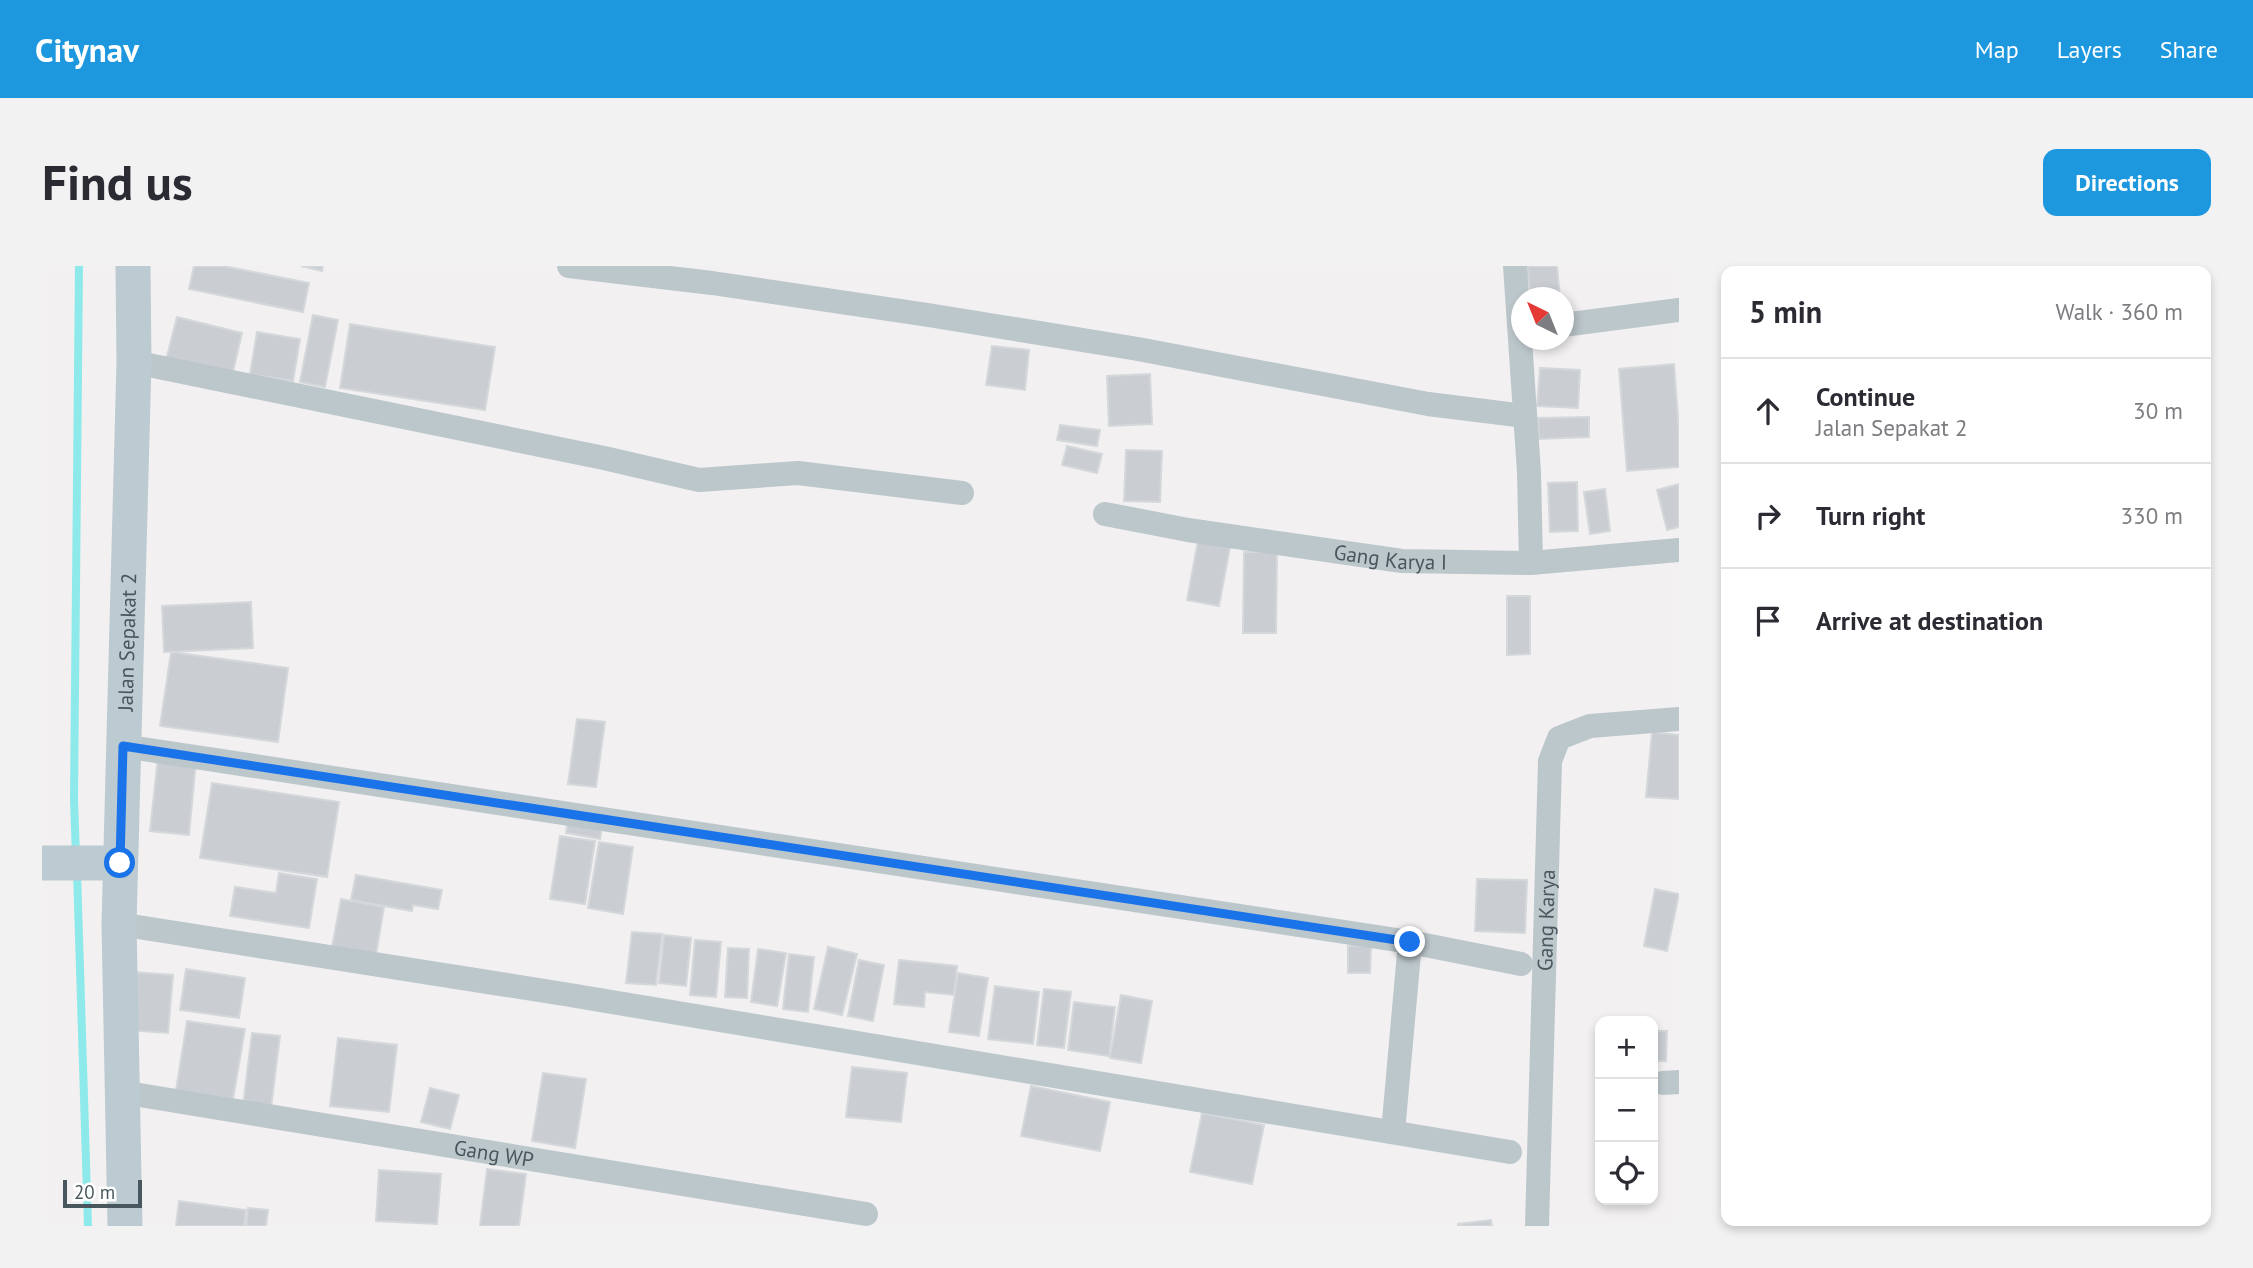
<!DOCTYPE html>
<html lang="en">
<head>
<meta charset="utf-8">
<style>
  body { margin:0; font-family:"PT Sans",sans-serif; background:#f2f2f3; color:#2b2b33 }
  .controls { position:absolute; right:21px; bottom:21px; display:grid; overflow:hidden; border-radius:14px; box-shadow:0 4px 10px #0003 }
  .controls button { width:63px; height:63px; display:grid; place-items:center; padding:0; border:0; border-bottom:2px solid #e1e1e2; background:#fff; color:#2b2b33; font:35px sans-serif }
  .compass { position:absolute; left:1469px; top:21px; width:63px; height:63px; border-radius:50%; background:#fff; box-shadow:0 4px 10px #0003; rotate:317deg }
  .scale { position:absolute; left:21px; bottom:18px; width:79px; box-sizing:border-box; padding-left:7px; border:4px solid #48575d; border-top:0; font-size:19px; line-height:24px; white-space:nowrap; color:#48575d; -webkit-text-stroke:5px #fff; paint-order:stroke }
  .stop { position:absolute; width:21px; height:21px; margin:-16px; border:5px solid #1a73e8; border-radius:50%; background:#fff }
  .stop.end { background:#1a73e8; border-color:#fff; box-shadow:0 2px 7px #0008 }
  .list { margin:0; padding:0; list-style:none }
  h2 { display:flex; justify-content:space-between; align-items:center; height:91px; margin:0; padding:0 28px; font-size:30px }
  h2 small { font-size:23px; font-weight:400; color:#7c7c81 }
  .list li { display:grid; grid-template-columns:46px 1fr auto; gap:21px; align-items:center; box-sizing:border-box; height:105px; padding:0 28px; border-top:2px solid #e1e1e2 }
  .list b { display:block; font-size:26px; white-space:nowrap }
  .list p { margin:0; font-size:23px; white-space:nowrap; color:#7c7c81 }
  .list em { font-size:23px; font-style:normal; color:#7c7c81 }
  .icon { flex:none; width:38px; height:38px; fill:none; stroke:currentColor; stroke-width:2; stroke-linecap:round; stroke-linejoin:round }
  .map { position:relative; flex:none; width:1637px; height:960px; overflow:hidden; border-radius:14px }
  header { display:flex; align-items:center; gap:42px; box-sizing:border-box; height:98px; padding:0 35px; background:#1d98df; color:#fff }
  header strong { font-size:33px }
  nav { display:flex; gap:38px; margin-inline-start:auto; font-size:24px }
  .intro { display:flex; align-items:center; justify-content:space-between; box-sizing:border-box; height:168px; padding:0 42px }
  h1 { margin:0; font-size:49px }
  .button { padding:18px 32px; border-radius:14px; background:#1d98df; color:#fff; font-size:24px; font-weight:700 }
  main { display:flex; gap:42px; padding:0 42px }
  aside { flex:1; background:#fff; border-radius:14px; box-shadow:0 4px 10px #0003 }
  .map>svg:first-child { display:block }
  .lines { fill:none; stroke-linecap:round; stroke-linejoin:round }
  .stream { stroke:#8ee9ea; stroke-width:8 }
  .building { fill:#caced2; stroke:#d4d8db; stroke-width:2 }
  .street { stroke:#bcc7cc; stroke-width:24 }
  .secondary { stroke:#bccad1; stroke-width:35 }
  .route { stroke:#1a73e8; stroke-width:9 }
  .labels { text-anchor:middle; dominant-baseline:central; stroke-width:5; stroke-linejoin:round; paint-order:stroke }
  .street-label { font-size:21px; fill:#48575d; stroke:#fff }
</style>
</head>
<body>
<header>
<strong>Citynav</strong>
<nav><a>Map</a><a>Layers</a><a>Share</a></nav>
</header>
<div class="intro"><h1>Find us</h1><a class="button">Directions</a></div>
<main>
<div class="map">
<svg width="1637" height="960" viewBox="0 0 1637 960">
  <rect width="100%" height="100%" fill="#f2f0f0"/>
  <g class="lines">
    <g class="stream">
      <path d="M34,590L32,534L37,0"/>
      <path d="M35,606L46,960"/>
    </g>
  </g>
  <g class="building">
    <path d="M152,0H181L267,17L261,46L147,23Z"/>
    <path d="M259,0H281L280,5Z"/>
    <path d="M1485,0H1515L1518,32H1489Z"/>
    <path d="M271,49L296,54L283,121L258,116Z"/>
    <path d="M135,51L200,67L190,110L124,94Z"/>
    <path d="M308,58L453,81L443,144L298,122Z"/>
    <path d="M215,66L258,73L251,115L208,108Z"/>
    <path d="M950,80L987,84L983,124L944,119Z"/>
    <path d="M1632,98L1637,165V201L1585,205L1577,103Z"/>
    <path d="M1498,102L1538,104L1536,142L1495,140Z"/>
    <path d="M1108,108L1110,158L1067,160L1065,110Z"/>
    <path d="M1547,151V171L1497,173L1496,152Z"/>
    <path d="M1018,159L1058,164L1055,180L1015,174Z"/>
    <path d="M1025,180L1060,188L1055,207L1020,199Z"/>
    <path d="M1084,184L1120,185L1118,236L1082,235Z"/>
    <path d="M1535,216L1536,265L1508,266L1506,217Z"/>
    <path d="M1637,218V261L1625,264L1615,224Z"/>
    <path d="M1563,223L1568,265L1548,268L1542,226Z"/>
    <path d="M1156,275L1188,281L1177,340L1145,334Z"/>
    <path d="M1202,286H1235L1234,367H1201Z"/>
    <path d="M1465,330H1488V388L1465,389Z"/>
    <path d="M209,336L211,382L122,386L120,340Z"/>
    <path d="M129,386L246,402L236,476L118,460Z"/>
    <path d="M535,453L563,456L554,521L526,518Z"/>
    <path d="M1610,466L1637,469V533L1604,531Z"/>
    <path d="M116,491L154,495L147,569L108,565Z"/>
    <path d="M170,517L297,536L285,611L158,592Z"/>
    <path d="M527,549L561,554L558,573L524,567Z"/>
    <path d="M518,570L553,575L543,638L508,633Z"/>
    <path d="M557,576L591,581L581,648L546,642Z"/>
    <path d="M237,607L275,613L267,662L188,650L193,621L234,627Z"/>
    <path d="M314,609L400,624L396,643L371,639L370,645L309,634Z"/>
    <path d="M1435,613L1485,614L1483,667L1433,665Z"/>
    <path d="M1613,623L1637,628L1625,685L1602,680Z"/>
    <path d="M299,633L342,641L334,689L290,681Z"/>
    <path d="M590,666L620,668L614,719L584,717Z"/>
    <path d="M622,669L649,672L644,720L617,717Z"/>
    <path d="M653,674L679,676L674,731L648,729Z"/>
    <path d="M1306,680H1329L1328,707H1306Z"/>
    <path d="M786,681L815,688L800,749L772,743Z"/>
    <path d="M686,682L707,683L705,732L683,731Z"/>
    <path d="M716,683L744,687L735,740L709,736Z"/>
    <path d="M747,688L772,691L766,746L741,743Z"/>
    <path d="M817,694L842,699L831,755L806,750Z"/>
    <path d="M857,694L915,700L912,729L883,726L882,741L852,738Z"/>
    <path d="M144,703L203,712L197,752L138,744Z"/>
    <path d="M91,706L131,709L126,767L85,764Z"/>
    <path d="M916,707L946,712L937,770L907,766Z"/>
    <path d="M953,720L997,726L991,778L946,773Z"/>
    <path d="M1002,723L1029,726L1022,782L995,779Z"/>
    <path d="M1079,729L1110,735L1099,797L1068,792Z"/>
    <path d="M1032,736L1073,741L1067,790L1026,784Z"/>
    <path d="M145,755L203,763L191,833L134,824Z"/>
    <path d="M1611,765H1625L1624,795H1611Z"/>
    <path d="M210,767L238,770L229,842L201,839Z"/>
    <path d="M296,772L355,779L347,846L288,840Z"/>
    <path d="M810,801L865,807L859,856L804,851Z"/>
    <path d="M501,807L544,813L533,882L490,875Z"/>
    <path d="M989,820L1068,836L1058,885L979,870Z"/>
    <path d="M388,822L417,829L408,863L379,856Z"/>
    <path d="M1160,847L1222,859L1210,918L1148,906Z"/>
    <path d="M445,903L484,908L477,960H438Z"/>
    <path d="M337,904L399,908L395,958L334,955Z"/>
    <path d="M137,935L204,944L202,960H134Z"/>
    <path d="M206,942L226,944L224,960H204Z"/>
    <path d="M1449,954L1450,960H1416V958Z"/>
  </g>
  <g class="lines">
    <g class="street">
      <path d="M527,0L670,17L886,49L1096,83L1386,138L1483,150"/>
      <path d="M1473,0L1487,206L1489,297"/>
      <path d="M1521,59L1637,44"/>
      <path d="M92,96L562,192L657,214L756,207L920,227"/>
      <path id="s1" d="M1063,248L1146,264L1360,295L1489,297L1637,284"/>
      <path d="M81,480L1368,676"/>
      <path d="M77,658L522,728L1468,886"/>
      <path d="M1621,817L1637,816"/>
      <path id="s2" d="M79,826L824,948"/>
      <path d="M1351,866L1368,676L1479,698"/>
      <path id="s3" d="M1495,960L1508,495L1517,472L1548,460L1637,453"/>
    </g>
    <g class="secondary">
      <path d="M0,597H78"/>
      <path id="s4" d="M83,960L77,658L92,96L91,0"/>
    </g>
  </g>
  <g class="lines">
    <path class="route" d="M78,597L81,480L1368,676"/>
  </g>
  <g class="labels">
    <g class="street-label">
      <text stroke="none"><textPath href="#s1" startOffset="289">Gang Karya I</textPath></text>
      <text stroke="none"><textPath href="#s4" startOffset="584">Jalan Sepakat 2</textPath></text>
      <text stroke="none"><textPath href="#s3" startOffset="306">Gang Karya</textPath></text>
      <text stroke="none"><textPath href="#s2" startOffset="378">Gang WP</textPath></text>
    </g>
  </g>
</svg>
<div class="controls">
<button>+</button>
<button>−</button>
<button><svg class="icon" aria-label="locate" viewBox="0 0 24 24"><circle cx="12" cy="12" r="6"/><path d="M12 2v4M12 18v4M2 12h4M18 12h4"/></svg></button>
</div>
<svg class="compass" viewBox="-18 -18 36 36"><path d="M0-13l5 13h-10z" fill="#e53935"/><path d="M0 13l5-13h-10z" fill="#7c7c81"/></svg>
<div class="scale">20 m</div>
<div class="stop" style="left:78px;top:597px"></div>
<div class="stop end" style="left:1368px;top:676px"></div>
</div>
<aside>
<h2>5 min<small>Walk · 360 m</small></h2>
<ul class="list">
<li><svg class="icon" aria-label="ahead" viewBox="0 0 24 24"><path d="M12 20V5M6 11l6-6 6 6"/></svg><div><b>Continue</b><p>Jalan Sepakat 2</p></div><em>30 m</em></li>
<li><svg class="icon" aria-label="right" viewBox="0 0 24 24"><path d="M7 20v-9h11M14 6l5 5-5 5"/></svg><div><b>Turn right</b></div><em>330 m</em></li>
<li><svg class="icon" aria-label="arrive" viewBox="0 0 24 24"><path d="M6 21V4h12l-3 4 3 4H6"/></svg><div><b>Arrive at destination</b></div></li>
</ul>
</aside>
</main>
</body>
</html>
